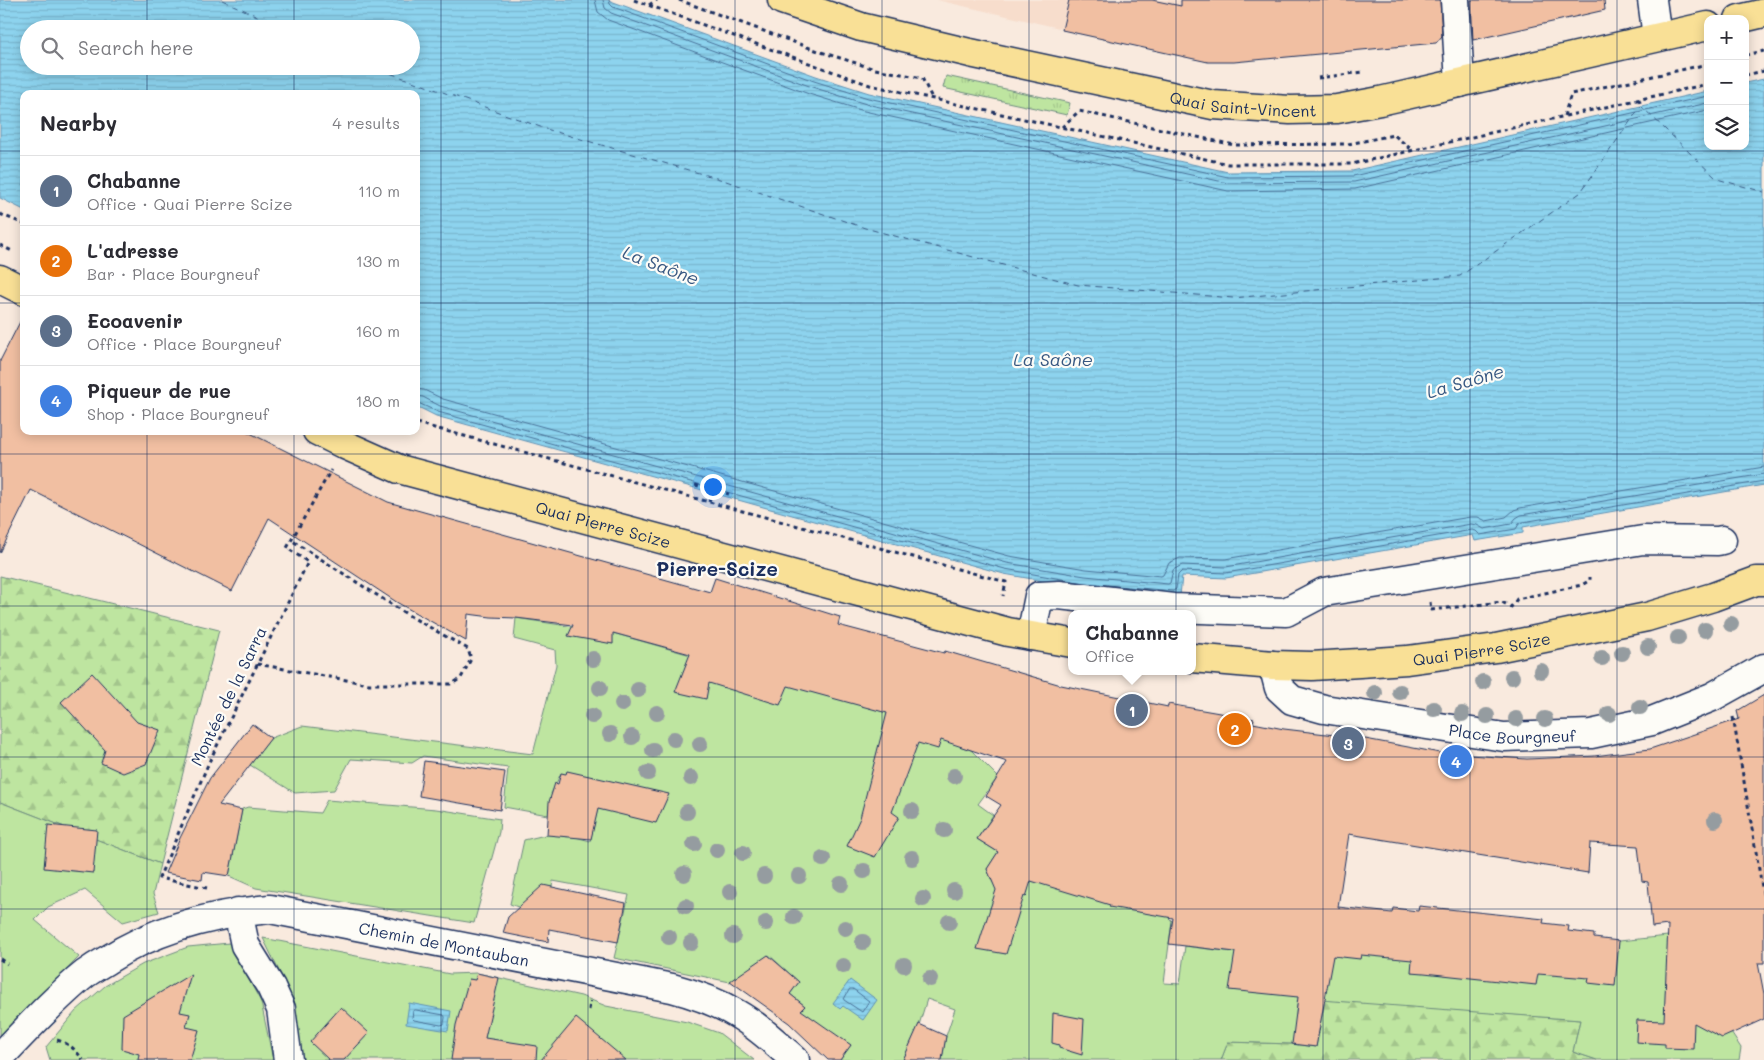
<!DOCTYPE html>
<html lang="en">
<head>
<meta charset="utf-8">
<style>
  body { margin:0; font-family:Mali,sans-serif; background:#f2f2f3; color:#2b2b33 }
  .controls { position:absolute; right:15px; top:15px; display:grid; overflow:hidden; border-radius:10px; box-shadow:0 2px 12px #0003 }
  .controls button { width:45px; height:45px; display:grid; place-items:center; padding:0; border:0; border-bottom:1px solid #e1e1e2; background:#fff; color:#2b2b33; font:25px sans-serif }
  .you { position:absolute; left:712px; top:486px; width:18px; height:18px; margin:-12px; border:4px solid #fff; border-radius:50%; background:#1a73e8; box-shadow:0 0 0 8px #1a73e833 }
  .badge { display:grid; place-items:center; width:32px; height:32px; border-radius:50%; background:#1f6fb2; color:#fff; font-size:16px; font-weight:700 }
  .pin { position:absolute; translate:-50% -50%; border:2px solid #fff; box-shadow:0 1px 5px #0006 }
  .popup { position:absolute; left:1068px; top:610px; width:128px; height:65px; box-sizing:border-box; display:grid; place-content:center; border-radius:10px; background:#fff; filter:drop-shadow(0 1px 4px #0005); font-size:16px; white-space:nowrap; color:#7c7c81 }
  .popup b { font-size:19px; color:#2b2b33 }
  .popup::after { content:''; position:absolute; left:50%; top:100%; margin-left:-10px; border:10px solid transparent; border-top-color:#fff }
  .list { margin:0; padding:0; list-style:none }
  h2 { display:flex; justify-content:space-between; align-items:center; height:65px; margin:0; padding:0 20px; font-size:21px }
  h2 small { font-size:16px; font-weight:400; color:#7c7c81 }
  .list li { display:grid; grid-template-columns:32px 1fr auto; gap:15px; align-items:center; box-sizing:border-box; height:70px; padding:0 20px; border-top:1px solid #e1e1e2 }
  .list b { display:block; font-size:19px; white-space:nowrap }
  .list p { margin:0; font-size:16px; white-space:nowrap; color:#7c7c81 }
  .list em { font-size:16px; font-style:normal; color:#7c7c81 }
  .icon { flex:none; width:28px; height:28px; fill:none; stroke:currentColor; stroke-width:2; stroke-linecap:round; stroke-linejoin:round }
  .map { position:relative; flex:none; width:1764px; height:1060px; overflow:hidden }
  .search { position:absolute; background:#fff; box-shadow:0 2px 12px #0003; left:20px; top:20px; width:400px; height:55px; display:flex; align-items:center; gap:12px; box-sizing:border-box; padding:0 18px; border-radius:28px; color:#7c7c81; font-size:19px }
  .panel { position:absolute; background:#fff; box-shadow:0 2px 12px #0003; left:20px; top:90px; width:400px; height:345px; border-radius:10px }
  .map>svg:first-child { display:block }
  .built { fill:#f7ddcc }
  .grass { fill:url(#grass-tufts); stroke:#6c8a7f }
  .forest { fill:url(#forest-firs); stroke:#6c8a7f }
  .green { fill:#bee5a0; stroke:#6c8a7f }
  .water { fill:url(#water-rules); stroke:#5f91b4; fill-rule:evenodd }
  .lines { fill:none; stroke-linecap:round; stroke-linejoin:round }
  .shore { stroke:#497198; stroke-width:1 }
  .ferry { stroke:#385882; stroke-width:1; stroke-dasharray:6 5; stroke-linecap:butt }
  .building { fill:#f1bfa2; stroke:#1b2f5e }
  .minor-casing { stroke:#1b2f5e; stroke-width:31 }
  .major-casing { stroke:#1b2f5e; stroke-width:31 }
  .path { stroke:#1b2f5e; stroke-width:3; stroke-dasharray:4 4; stroke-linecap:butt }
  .minor { stroke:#fdfcf7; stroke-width:28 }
  .major { stroke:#f9e096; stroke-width:28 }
  .tree { fill:#959ca0 }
  .grid { fill:none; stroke:#1b2f5e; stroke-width:1; stroke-opacity:0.55 }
  .labels { text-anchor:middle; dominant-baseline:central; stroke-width:4.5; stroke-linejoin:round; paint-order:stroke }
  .street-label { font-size:16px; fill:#1b2f5e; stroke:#fdfcf7 }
  .water-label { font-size:18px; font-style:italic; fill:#385882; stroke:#fdfcf7 }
  .quarter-label { font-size:19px; font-weight:bold; fill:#1b2f5e; stroke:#fdfcf7 }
</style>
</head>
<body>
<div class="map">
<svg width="1764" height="1060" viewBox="0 0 1764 1060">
  <defs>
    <pattern id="grass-tufts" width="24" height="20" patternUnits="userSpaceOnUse" patternTransform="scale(1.25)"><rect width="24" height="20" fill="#bee5a0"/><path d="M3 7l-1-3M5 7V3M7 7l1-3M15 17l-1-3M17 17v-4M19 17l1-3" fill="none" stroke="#a3c58c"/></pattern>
    <pattern id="forest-firs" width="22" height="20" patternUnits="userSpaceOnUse" patternTransform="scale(1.25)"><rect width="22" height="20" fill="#bee5a0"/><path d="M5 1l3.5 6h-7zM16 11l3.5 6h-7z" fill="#a3c58c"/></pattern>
    <pattern id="water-rules" width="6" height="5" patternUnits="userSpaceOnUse" patternTransform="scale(1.25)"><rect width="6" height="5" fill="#8dd3ee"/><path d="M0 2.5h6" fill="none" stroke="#79b5ce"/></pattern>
  </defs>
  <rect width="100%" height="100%" fill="#f9eade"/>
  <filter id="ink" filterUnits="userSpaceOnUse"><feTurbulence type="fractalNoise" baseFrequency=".02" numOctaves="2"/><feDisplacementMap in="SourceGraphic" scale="10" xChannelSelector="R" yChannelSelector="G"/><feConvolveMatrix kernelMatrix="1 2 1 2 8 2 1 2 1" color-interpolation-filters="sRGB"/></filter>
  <g filter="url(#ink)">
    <path class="built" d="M937,0H1250L1234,62H1208Z"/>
    <path class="grass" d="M946,76L1070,103L1067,115L943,88Z"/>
    <g class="forest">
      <path d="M0,576L219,630L160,864L0,802Z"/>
      <path d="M1325,999L1580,1020L1573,1052L1597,1060H1221L1228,1042L1292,1044L1316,1047Z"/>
    </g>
    <g class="green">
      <path d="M516,618L613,633L772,678L946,724L960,746L971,750L998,777L978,804L993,815L977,839L998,852L987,869L993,883L1034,873L1164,913L1172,921L1164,983L1180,984L1185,946L1313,962L1331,956L1619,941L1668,936L1741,1048L1739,1060H1597L1573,1052L1580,1020L1308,999L1292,1044L1228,1042L1221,1060H942L946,1036L955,1009L927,999L919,1025L903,1060H840L851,1045L799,1013L805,1006L790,994L799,982L769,955L730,982L614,958L629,895L553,881L548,911L518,907L510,904L524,840L558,832L590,841L598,808L561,773L551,794L561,804L559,817L504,807L508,768L423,756L412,763L351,759L334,790L295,793L250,765L271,738L302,726L533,754L556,665L555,650L514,639Z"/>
      <path d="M327,800L436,809L500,819L499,832L474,923L256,888L229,876L242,809L248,807L320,813Z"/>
      <path d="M0,802L160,864L153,894L159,912L123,922L85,890L48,907L35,920L79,957L0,1038Z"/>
      <path d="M263,938L450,974L477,973L581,996L606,1006L687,1022L719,1033L754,1060H298L295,1004Z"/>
      <path d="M229,943L261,1002L273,1060H50L46,1047L76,1011L105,986L143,964L188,947Z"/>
    </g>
    <g class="water">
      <path d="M0,0H608L816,76L869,93L1228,172L1352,171L1708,91V146H1745V83L1764,79V485L1523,527V533L1475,541L1473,535L1226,578L1182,576L1180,596L1083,588L1004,574L436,416L416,406V94H24V210L0,198ZM29,29H411V66H29Z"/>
      <path d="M850,980L877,1000L863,1020L843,1006L840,1009L833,1003Z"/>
      <path d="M409,1003L451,1011L448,1031L406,1024Z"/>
    </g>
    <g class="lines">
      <g class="shore">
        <path d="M595,0L598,12L608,20L809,94L864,111L1228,191L1355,189L1708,110"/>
        <path d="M603,0L605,8L611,13L812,87L866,104L1228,183L1354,182L1708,103"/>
        <path d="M609,0L610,4L613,7L814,81L868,98L1228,177L1353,176L1708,96"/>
        <path d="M416,389L424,390L443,399L1009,556L1086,569L1161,576L1163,575L1169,563L1180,558L1225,559L1470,517H1478L1486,521L1506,517L1514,510L1520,508L1764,467"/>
        <path d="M416,396L423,397L440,406L1007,563L1085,576L1168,584L1170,583L1173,570L1182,565L1226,567L1471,524L1477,525L1484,529L1511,524L1516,518L1521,515L1764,474"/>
        <path d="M416,402L438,412L1005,569L1084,583L1173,591L1176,589L1178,575L1182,571L1226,573L1472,530L1476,531L1480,535L1516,529L1519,524L1523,522L1764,481"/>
        <path d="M850,989H853L869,1001L862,1012L844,1000Z"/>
        <path d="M416,1010L444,1015L445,1017L444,1024L441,1025L414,1020L412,1018L413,1011Z"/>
      </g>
      <g class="ferry">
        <path d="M222,0L286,29"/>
        <path d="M370,66L546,129L723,180L865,228L1078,285L1233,298L1460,276L1580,193L1641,106L1717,179L1764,192"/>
      </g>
    </g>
    <g class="building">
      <path d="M1069,0H1152L1181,6V0H1440L1442,36L1436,43L1234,62H1208L1062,30Z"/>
      <path d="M1471,0H1604L1605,10L1473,40Z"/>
      <path d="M24,314V431H246L388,502L710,592L715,578L840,617L838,625L944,653L945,651L1061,685L1168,707V704L1254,719L1253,723L1284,729L1360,738L1440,753L1527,759L1594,756L1650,749L1739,719L1737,711L1764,695V963H1758L1764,994V1019L1722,1038L1694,1023L1693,1049L1665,1048V1044L1636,1042L1637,1020L1664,1021L1668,925L1652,927L1648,882L1642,881L1638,846L1590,843L1588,873L1349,834L1338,907L1392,913L1393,908L1418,911L1419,906L1544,919L1543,923L1569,926L1568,931L1594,934V938L1619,941L1615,986L1588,983L1589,978L1538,974L1536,985L1424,973L1411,972L1412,960L1361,955L1360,959L1333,956L1316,1047L1292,1044L1298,997L1229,990L1235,952L1169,944L1173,918L1109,907L1110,905L1031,881L1026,897L1024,896L1006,954L977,949L996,890L987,869L998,852L977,839L1001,805L986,796L1007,762L941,740L938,749L918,743L892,812L899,817L875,857L847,846L860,818L887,713L788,686L780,705L709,683L706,699L675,692L690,654L613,633V644L568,636L573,625L516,618L491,617L468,614L466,641L398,603L269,518L232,591L31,490L0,553V361Z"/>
      <path d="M92,673L137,722L160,730L146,764L123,773L101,763L105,750L61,702Z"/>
      <path d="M252,724L271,738L219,805L242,810L229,876L203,872L202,880L165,873L180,838L210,778Z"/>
      <path d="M424,761L505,772L500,810L419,796Z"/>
      <path d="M567,771L669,794L656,823L598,809L591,839L547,835L549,802L555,783L558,784L561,773L566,774Z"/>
      <path d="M48,825L97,830L93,873L44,868Z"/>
      <path d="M543,885L626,903L618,942L549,929L548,942L503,933L508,917Z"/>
      <path d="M768,955L799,982L790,994L805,1006L801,1010L851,1045L840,1060H828L789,1023L730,981Z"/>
      <path d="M477,973L499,978L485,1038L537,1046L536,1060H451L456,1025L469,979L475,980Z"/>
      <path d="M191,974L180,1012L190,1014L186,1027L199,1030L190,1060H138L139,1054L122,1049L123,1015Z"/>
      <path d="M341,1007L369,1033L344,1060H329L310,1042Z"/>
      <path d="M1053,1013L1084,1019L1082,1055L1059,1048V1045L1052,1043Z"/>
      <path d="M576,1018L626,1060H541Z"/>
      <path d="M919,1024L946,1036L942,1060H903Z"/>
    </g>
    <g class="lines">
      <defs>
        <g id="minor">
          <path d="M1455,0L1460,83"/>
          <path d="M1652,0L1657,37"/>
          <path d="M1031,636L1039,596L1059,595L1173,608L1286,612L1324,592L1643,540L1718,541L1722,540"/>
          <path id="s1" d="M1273,665L1279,688L1292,700L1324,709L1504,737L1591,734L1652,721L1712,697L1764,668"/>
          <path d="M238,912L245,945L271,987L281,1009L288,1060"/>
          <path id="s2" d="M0,1057C27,1029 54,999 85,974C92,969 100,964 107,960C157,928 212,914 270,909L672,988C695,994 717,1002 737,1014C758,1026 777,1044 795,1060"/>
        </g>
        <g id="major">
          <path id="s3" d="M782,0L861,27L970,53L1213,105L1290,110L1337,109L1380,101L1708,26"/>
          <path d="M1739,19L1764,13"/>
          <path d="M0,279L24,291"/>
          <path id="s4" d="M317,431L345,445L399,469L1008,632L1072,643"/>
          <path id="s5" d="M1192,658L1273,665L1312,666L1407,660L1496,648L1647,617L1713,597L1756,581H1764"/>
        </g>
      </defs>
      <use href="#minor" class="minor-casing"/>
      <use href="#major" class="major-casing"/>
      <g class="path">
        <path d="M634,0L870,85L1228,164H1352L1708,84"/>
        <path d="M679,0L821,52L875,69L922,78L932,98"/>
        <path d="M649,5L657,0"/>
        <path d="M1745,55L1764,51"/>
        <path d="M1745,75L1764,71"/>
        <path d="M1318,78L1364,72"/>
        <path d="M1639,99L1641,106"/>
        <path d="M1564,116L1571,94L1708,64"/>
        <path d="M1062,127L1079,111L1234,145L1348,144L1394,135L1412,150"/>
        <path d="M0,214L24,224"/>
        <path d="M0,245L12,251"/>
        <path d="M416,423L1006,582L1003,596"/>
        <path d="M407,435L408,431"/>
        <path d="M695,485L729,494"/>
        <path d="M709,502L712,490"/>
        <path d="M1430,602L1431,610L1502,602L1511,607L1517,599L1582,585L1590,580V577"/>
        <path d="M257,664L369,684H452L461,678L471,659L468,649L408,615L291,540"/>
        <path d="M1733,717L1764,899"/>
        <path d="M207,888L159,878L210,760L308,562L287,548L331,470"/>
        <path d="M0,959L7,964"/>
        <path d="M589,1010L590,1001"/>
        <path d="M57,1040C70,1044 75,1049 83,1060"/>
      </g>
      <use href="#minor" class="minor"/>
      <use href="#major" class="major"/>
    </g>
    <g class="tree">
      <circle cx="1731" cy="624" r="8"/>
      <circle cx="1705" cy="630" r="8"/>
      <circle cx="1678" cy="638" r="8"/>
      <circle cx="1648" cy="647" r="8"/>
      <circle cx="1622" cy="653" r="8"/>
      <circle cx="1602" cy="658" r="8"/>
      <circle cx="593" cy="659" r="8"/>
      <circle cx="1541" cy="671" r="8"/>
      <circle cx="1512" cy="677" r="8"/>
      <circle cx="1483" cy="682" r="8"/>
      <circle cx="600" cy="688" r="8"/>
      <circle cx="638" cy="690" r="8"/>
      <circle cx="1400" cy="692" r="8"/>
      <circle cx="1375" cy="693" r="8"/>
      <circle cx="622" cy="704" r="8"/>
      <circle cx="1640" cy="707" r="8"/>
      <circle cx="1434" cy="709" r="8"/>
      <circle cx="657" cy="713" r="8"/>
      <circle cx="1462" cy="714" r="8"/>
      <circle cx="1609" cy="714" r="8"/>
      <circle cx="592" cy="716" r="8"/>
      <circle cx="1487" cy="716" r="8"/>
      <circle cx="1516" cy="719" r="8"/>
      <circle cx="1545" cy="719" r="8"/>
      <circle cx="610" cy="734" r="8"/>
      <circle cx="632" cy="737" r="8"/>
      <circle cx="674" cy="739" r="8"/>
      <circle cx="700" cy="744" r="8"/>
      <circle cx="653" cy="750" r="8"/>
      <circle cx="648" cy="773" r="8"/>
      <circle cx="954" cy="776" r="8"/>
      <circle cx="691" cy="778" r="8"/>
      <circle cx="912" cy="811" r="8"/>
      <circle cx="687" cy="812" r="8"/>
      <circle cx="1715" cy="820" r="8"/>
      <circle cx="944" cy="830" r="8"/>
      <circle cx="694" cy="844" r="8"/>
      <circle cx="717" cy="850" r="8"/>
      <circle cx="743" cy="853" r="8"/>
      <circle cx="912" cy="858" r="8"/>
      <circle cx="823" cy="859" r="8"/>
      <circle cx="864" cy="871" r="8"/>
      <circle cx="684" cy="874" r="8"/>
      <circle cx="764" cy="876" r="8"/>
      <circle cx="799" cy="876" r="8"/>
      <circle cx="841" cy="884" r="8"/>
      <circle cx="954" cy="891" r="8"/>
      <circle cx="730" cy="892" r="8"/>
      <circle cx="923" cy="899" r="8"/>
      <circle cx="686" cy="906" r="8"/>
      <circle cx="794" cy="917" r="8"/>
      <circle cx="949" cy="922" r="8"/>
      <circle cx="766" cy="923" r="8"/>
      <circle cx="845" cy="928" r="8"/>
      <circle cx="733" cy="936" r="8"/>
      <circle cx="669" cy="937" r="8"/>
      <circle cx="863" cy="942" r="8"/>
      <circle cx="691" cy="943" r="8"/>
      <circle cx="904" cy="965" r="8"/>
      <circle cx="843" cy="966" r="8"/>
      <circle cx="930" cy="979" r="8"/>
    </g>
  </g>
  <path class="grid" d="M147,0V29M294,0V29M441,0V1060M588,0V1060M735,0V1060M882,0V1060M1029,0V1060M1176,0V1060M1323,0V1060M1470,0V1060M1617,0V1060M147,66V94M294,66V94M0,151H24M416,151H1764M0,303H24M416,303H1764M147,431V1060M294,431V1060M0,454H1764M0,606H1764M0,757H1764M0,909H1764"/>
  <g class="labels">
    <g class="street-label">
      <text stroke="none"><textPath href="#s3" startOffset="474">Quai Saint-Vincent</textPath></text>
      <text stroke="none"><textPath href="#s4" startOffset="302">Quai Pierre Scize</textPath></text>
      <text stroke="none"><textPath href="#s5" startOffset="291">Quai Pierre Scize</textPath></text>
      <text transform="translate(228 696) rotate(-64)">Montée de la Sarra</text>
      <text stroke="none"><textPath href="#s1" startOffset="265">Place Bourgneuf</textPath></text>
      <text stroke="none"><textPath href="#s2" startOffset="495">Chemin de Montauban</textPath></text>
    </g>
    <g class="water-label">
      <text transform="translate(661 265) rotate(21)">La Saône</text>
      <text x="1053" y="359">La Saône</text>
      <text transform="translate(1465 381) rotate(-16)">La Saône</text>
    </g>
    <g class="quarter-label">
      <text x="717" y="568">Pierre-Scize</text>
    </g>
  </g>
</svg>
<div class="controls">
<button>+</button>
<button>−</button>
<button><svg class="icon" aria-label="layers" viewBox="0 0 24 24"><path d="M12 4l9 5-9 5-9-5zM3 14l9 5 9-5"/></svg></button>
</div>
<div class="you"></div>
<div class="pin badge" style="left:1132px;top:710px;background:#5c6f8a">1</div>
<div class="popup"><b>Chabanne</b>Office</div>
<div class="pin badge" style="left:1235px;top:729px;background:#e8710a">2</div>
<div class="pin badge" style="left:1348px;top:743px;background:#5c6f8a">3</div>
<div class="pin badge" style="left:1456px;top:761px;background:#3f7fe0">4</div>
<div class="search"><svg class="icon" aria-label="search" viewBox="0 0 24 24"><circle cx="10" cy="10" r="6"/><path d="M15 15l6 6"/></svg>Search here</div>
<section class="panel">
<h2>Nearby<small>4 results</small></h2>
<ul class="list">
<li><span class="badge" style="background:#5c6f8a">1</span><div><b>Chabanne</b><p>Office · Quai Pierre Scize</p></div><em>110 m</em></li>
<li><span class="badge" style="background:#e8710a">2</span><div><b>L'adresse</b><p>Bar · Place Bourgneuf</p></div><em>130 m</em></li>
<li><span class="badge" style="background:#5c6f8a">3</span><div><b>Ecoavenir</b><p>Office · Place Bourgneuf</p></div><em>160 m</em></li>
<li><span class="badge" style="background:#3f7fe0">4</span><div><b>Piqueur de rue</b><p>Shop · Place Bourgneuf</p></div><em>180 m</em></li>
</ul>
</section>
</div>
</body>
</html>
